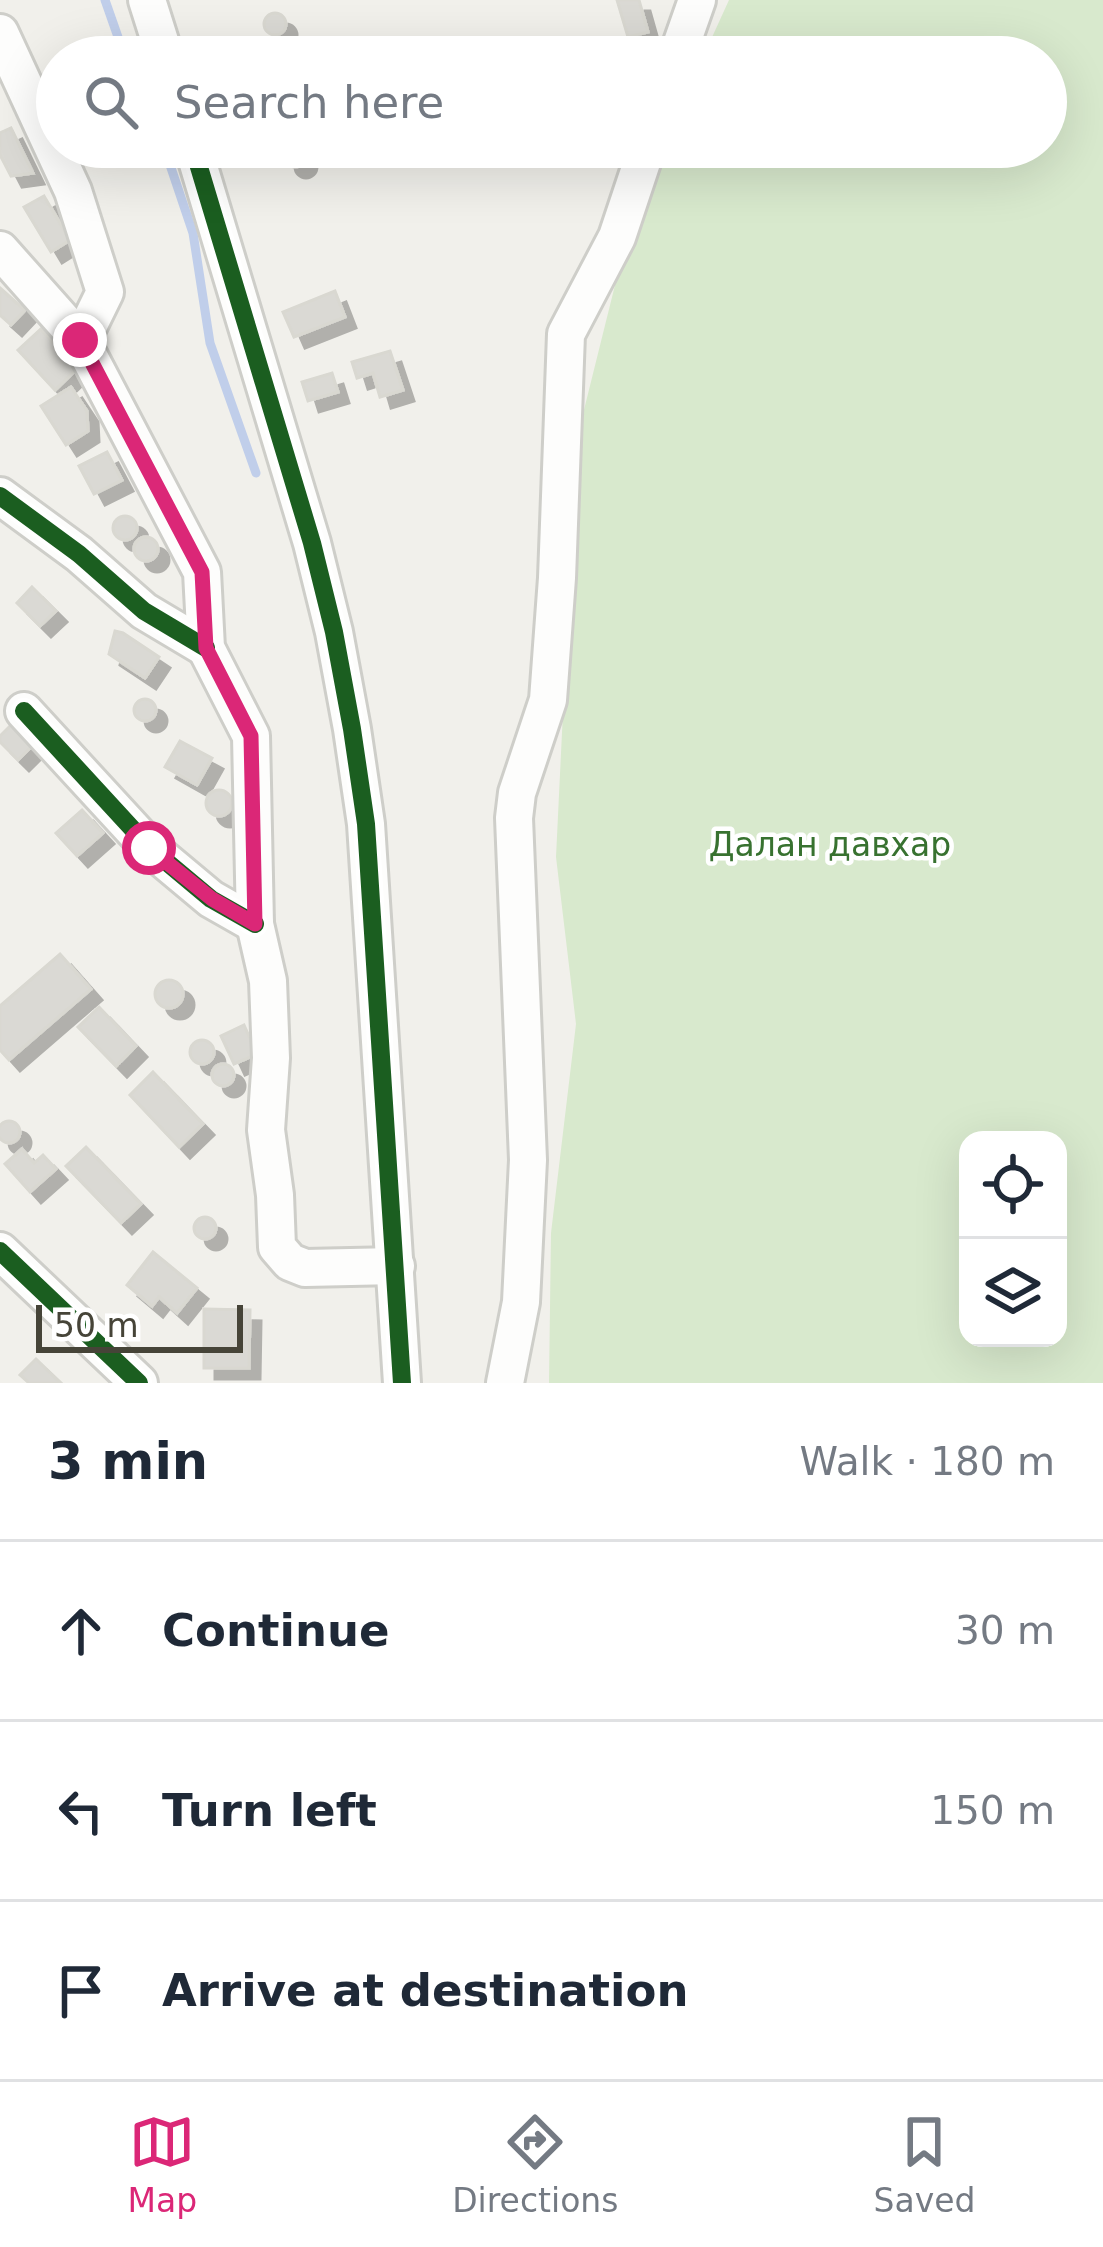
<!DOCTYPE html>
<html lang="en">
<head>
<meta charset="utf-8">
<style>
  body { margin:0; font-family:"DejaVu Sans",sans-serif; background:#f2f2f3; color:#1f2937 }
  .controls { position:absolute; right:36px; bottom:36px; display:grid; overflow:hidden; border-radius:24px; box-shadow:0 12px 48px #0002 }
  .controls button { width:108px; height:108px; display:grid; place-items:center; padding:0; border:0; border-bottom:3px solid #e0e1e3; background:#fff; color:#1f2937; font:60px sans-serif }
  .scale { position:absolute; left:36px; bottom:30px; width:207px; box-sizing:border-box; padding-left:12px; border:6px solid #464438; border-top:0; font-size:33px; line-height:42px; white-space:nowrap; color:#464438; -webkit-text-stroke:9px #fff; paint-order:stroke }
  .stop { position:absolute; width:36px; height:36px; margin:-27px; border:9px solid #db2777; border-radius:50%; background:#fff }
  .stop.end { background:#db2777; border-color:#fff; box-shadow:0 3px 12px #0008 }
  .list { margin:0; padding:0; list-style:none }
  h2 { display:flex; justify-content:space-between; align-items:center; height:156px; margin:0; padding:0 48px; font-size:51px }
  h2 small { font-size:39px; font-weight:400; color:#747a83 }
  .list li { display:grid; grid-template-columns:78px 1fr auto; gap:36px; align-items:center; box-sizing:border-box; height:180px; padding:0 48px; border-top:3px solid #e0e1e3 }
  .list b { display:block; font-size:45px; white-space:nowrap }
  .list em { font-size:39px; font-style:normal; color:#747a83 }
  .icon { flex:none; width:66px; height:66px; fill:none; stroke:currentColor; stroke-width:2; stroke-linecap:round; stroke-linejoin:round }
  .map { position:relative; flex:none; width:1103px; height:1383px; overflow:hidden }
  .search { position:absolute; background:#fff; box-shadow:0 12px 48px #0002; left:36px; right:36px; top:36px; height:132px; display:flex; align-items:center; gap:30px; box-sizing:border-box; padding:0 42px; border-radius:66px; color:#747a83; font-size:45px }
  .sheet { height:696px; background:#fff }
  nav { display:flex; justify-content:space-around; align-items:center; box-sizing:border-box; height:168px; border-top:3px solid #e0e1e3; background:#fff; font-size:33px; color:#747a83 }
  nav a { display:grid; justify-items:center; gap:6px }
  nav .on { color:#db2777 }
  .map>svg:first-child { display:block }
  .green { fill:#d8e9cd; fill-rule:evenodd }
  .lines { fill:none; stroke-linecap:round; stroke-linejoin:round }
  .stream { stroke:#c0ceea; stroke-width:9 }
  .building { fill:#dad9d4; stroke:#d9d8d1; stroke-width:3; filter:url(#shadow) }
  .minor-casing { stroke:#cecec9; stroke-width:42 }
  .minor { stroke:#fdfdfc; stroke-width:36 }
  .cycleway-casing { stroke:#fff; stroke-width:26 }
  .cycleway { stroke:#1b5e20; stroke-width:18 }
  .route { stroke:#db2777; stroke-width:15 }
  .labels { text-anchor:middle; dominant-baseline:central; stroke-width:9; stroke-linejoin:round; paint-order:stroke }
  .park-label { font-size:33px; fill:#387230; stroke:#fff }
</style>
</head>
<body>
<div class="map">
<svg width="1103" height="1383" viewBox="0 0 1103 1383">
  <defs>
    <filter id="shadow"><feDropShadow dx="11" dy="11" stdDeviation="0" flood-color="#0004"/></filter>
  </defs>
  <rect width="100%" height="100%" fill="#f1f0eb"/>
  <path class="green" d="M729,0H1103V1383H549L551,1233L576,1024L556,857L576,442L618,273L668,147H1046V57H703ZM968,1140H1058V1338H968Z"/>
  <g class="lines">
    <g class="stream">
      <path d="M105,0L125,57"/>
      <path d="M164,147L193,233L210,343L256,473"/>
    </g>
  </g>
  <g class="building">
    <path d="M617,0H639L648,32L628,37Z"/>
    <circle cx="275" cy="24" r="11"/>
    <path d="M11,128L33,173L11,176L0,155V133Z"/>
    <circle cx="295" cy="156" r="11"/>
    <path d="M44,196L70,240L51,252L24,207Z"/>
    <path d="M0,288L25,310L11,325L0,315Z"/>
    <path d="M335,291L345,317L294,337L283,312Z"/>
    <path d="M41,329L77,369L55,390L18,350Z"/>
    <path d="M390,351L403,390L380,397L373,373L357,378L352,362Z"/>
    <path d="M332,373L338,392L308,401L302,382Z"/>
    <path d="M71,387L87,411L88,431L66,445L41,406Z"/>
    <path d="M107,452L122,480L94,494L79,466Z"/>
    <circle cx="125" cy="528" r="12"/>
    <circle cx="146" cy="549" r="12"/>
    <path d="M32,587L56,611L40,626L17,603Z"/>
    <path d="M115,631L123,633L159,657L145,678L109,654Z"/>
    <circle cx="145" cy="710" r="11"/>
    <path d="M15,721L36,742L18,760L0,742V736Z"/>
    <path d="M180,741L212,758L197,785L165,767Z"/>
    <circle cx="219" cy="803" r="13"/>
    <path d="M82,810L103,833L77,856L56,833Z"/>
    <path d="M60,954L91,989L9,1060L0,1050V1006Z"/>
    <circle cx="169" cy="994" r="14"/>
    <path d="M99,1007L136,1046L116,1066L78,1027Z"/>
    <path d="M244,1025L257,1054L234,1064L221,1036Z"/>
    <circle cx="202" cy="1052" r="12"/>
    <circle cx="223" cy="1075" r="11"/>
    <path d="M153,1072L203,1124L179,1147L130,1095Z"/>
    <circle cx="9" cy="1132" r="11"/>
    <path d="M86,1147L141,1204L121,1223L66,1166Z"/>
    <path d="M22,1149L34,1163L43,1155L56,1169L30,1192L5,1164Z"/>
    <circle cx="205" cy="1228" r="11"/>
    <path d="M153,1252L197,1288L177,1313L159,1297L152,1306L127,1285Z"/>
    <path d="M204,1309L250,1310L249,1368H204Z"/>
    <path d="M36,1359L61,1383H29L20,1375Z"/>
  </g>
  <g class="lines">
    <defs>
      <g id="minor">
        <path d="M147,0L165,57"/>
        <path d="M0,33L73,191L105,292L81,341"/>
        <path d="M677,57L697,0"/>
        <path d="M193,147L312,543L334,632L352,729L366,824L402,1383"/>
        <path d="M0,250L81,341L202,572L206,648L251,736L255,924L268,981L271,1058L266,1130L275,1195L277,1247L290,1262L305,1268L396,1266"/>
        <path d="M0,496L79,554L144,611L206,648"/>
        <path d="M24,711L150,848L211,899L255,924"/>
        <path d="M0,1251L139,1383"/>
        <path d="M505,1383L521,1302L528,1160L514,818L517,793L548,700L557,578L566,334L617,237L647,147"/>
      </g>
    </defs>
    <use href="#minor" class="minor-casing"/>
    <use href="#minor" class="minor"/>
    <defs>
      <g id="cycleway">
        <path d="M193,147L312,543L334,632L352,729L366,824L402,1383"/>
        <path d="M0,496L79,554L144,611L206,648"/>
        <path d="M24,711L150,848L211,899L255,924"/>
        <path d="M0,1251L139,1383"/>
      </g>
    </defs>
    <use href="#cycleway" class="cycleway-casing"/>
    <use href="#cycleway" class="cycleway"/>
  </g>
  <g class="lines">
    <path class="route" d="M80,340L202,572L206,648L251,736L255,924L212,899L149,848"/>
  </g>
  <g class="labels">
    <g class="park-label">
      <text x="830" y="844">Далан давхар</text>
    </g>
  </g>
</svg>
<div class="controls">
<button><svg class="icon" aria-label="locate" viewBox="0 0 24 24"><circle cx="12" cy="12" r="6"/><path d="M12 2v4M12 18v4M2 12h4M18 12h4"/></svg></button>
<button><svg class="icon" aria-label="layers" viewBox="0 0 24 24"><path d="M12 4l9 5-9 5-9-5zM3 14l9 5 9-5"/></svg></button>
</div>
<div class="scale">50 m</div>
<div class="stop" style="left:149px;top:848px"></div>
<div class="stop end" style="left:80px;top:340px"></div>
<div class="search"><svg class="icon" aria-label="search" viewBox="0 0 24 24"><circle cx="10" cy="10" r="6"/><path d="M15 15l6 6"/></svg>Search here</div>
</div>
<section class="sheet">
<h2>3 min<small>Walk · 180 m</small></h2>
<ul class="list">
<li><svg class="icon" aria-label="ahead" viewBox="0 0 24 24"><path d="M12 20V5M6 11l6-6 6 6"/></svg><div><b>Continue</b></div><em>30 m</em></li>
<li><svg class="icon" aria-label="left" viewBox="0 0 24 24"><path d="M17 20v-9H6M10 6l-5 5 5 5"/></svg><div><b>Turn left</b></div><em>150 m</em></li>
<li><svg class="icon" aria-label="arrive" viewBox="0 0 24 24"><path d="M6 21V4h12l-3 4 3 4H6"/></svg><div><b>Arrive at destination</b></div></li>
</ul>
</section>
<nav>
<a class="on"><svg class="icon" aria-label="map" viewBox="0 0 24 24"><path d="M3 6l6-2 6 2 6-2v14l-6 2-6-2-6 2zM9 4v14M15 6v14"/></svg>Map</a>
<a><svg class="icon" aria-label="directions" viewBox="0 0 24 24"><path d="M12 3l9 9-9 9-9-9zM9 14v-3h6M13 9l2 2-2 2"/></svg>Directions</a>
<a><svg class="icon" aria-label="saved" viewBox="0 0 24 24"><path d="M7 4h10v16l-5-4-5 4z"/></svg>Saved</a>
</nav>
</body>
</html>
